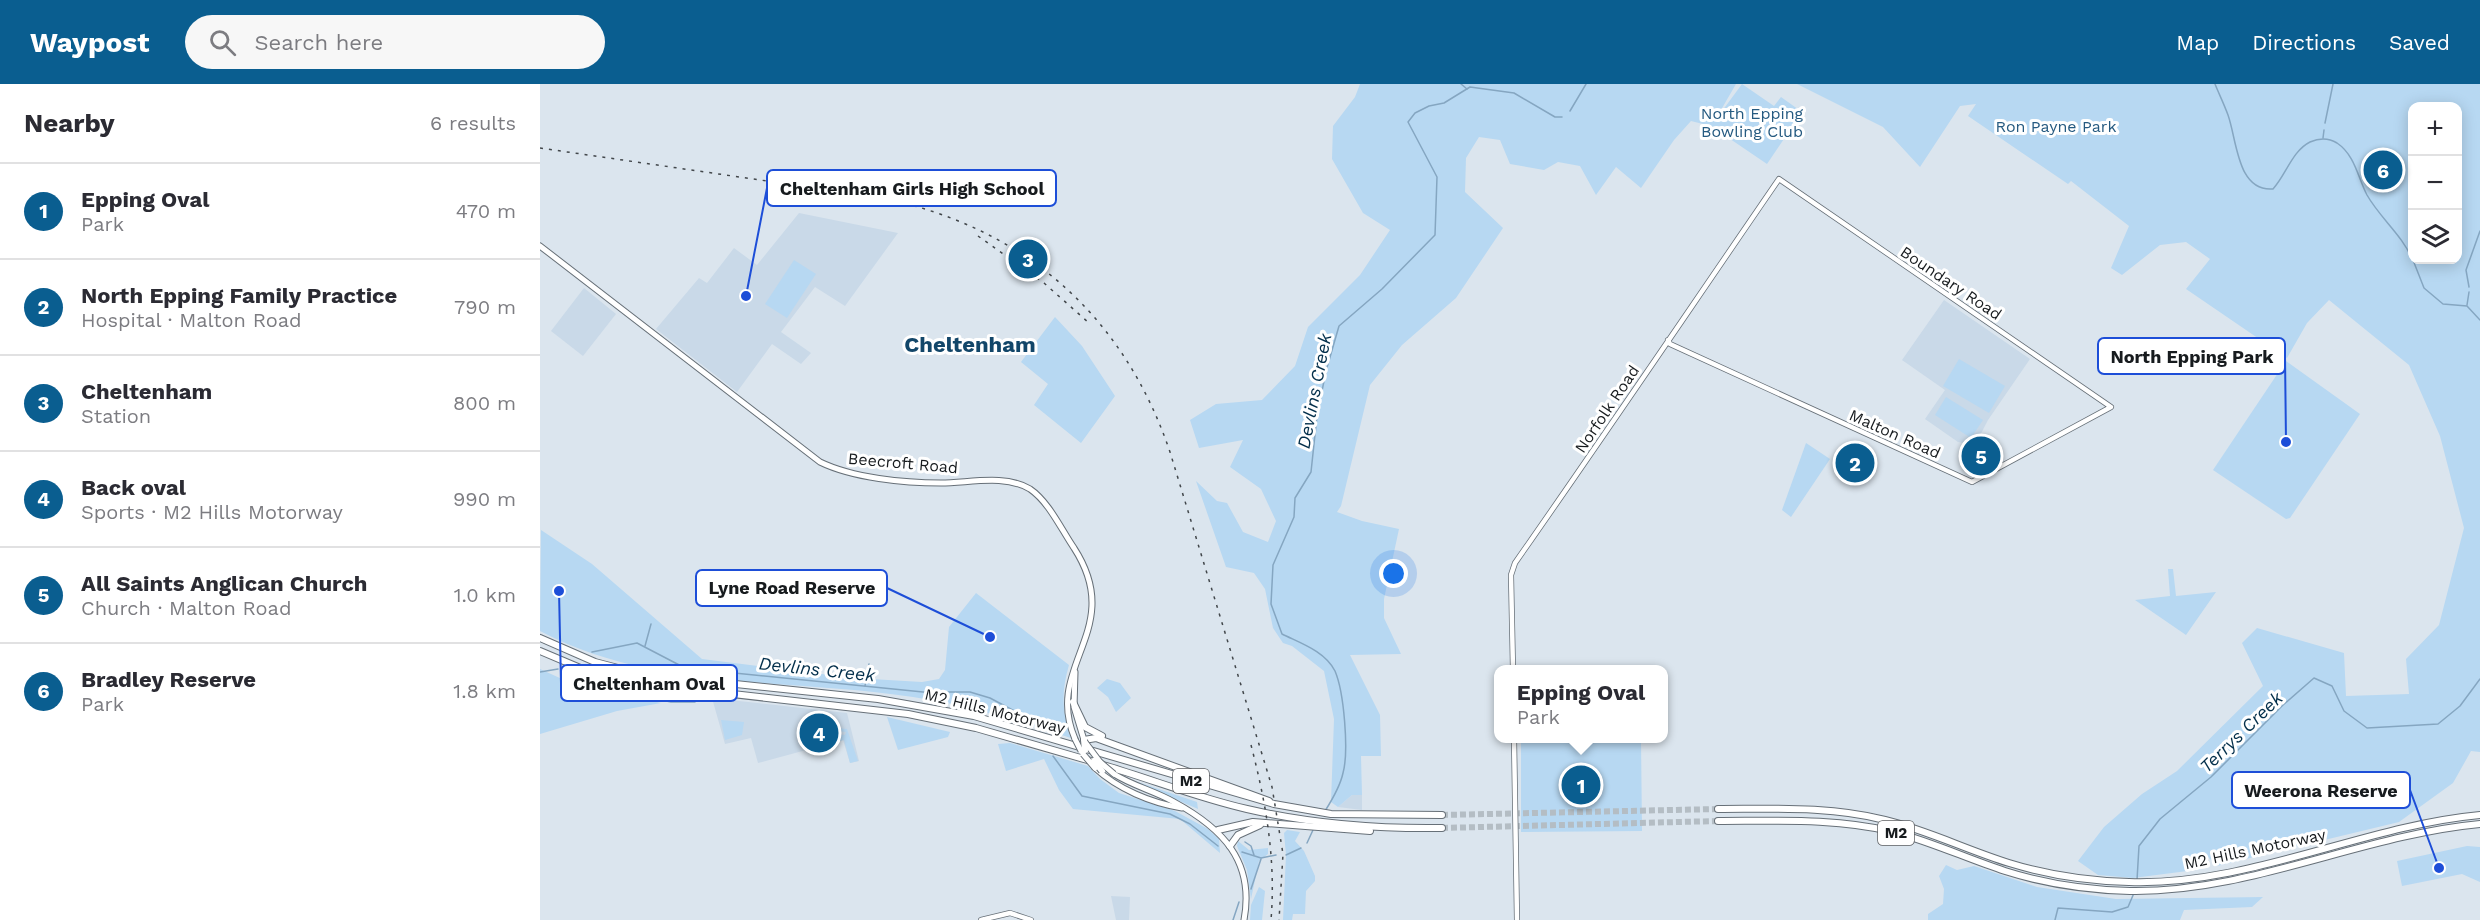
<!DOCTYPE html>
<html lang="en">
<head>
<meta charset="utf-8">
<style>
  body { margin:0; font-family:"Work Sans",sans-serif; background:#f7f7f7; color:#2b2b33 }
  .controls { position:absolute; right:18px; top:18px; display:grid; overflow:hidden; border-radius:12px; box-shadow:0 3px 15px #0003 }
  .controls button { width:54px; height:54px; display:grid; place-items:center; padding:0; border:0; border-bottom:2px solid #e1e1e2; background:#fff; color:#2b2b33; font:30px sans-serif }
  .you { position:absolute; left:854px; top:490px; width:21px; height:21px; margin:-15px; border:4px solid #fff; border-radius:50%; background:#1a73e8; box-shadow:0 0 0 9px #1a73e833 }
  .badge { display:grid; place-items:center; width:39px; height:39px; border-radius:50%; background:#0a5e90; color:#fff; font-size:20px; font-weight:700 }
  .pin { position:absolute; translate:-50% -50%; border:3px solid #fff; box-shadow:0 2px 6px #0006 }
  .popup { position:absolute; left:954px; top:581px; width:174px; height:78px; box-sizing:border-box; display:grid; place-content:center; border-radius:12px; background:#fff; filter:drop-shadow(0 2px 4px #0005); font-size:20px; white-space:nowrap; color:#7c7c81 }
  .popup b { font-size:22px; color:#2b2b33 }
  .popup::after { content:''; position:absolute; left:50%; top:100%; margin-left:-12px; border:12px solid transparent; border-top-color:#fff }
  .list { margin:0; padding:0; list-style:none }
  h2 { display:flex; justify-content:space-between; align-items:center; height:78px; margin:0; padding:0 24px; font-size:26px }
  h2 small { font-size:20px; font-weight:400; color:#7c7c81 }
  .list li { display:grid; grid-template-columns:39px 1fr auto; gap:18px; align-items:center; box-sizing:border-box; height:96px; padding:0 24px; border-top:2px solid #e1e1e2 }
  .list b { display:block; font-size:22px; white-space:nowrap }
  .list p { margin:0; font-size:20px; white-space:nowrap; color:#7c7c81 }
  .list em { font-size:20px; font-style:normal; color:#7c7c81 }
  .icon { flex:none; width:33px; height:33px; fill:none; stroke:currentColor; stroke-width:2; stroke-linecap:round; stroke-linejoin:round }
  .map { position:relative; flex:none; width:1940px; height:836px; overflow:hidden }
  header { display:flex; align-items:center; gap:36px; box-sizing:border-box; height:84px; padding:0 30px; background:#0a5e90; color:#fff }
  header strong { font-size:28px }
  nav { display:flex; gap:33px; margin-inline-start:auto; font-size:21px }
  .search { width:420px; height:54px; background:#f7f7f7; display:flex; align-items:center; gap:15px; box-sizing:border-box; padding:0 21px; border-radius:33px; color:#7c7c81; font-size:22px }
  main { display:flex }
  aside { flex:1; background:#fff }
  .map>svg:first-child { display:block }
  .built { fill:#c9d9e8 }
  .green { fill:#b7d8f2; fill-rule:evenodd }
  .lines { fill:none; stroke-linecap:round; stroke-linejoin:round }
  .stream { stroke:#85a6c1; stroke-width:1.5 }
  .highway-tunnel { stroke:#b4bdc4; stroke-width:6; stroke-dasharray:6 3; stroke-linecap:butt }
  .minor-casing { stroke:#677078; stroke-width:6 }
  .major-casing { stroke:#677078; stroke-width:7 }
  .highway-casing { stroke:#677078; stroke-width:8 }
  .minor { stroke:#fff; stroke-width:4.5 }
  .major { stroke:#fff; stroke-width:5 }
  .highway { stroke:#fff; stroke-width:6 }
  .rail { stroke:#42474b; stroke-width:1.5; stroke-dasharray:3 6; stroke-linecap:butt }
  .major-bridge-casing { stroke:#677078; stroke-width:7; stroke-linecap:butt }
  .highway-bridge-casing { stroke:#677078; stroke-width:8; stroke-linecap:butt }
  .major-bridge { stroke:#fff; stroke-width:5 }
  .highway-bridge { stroke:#fff; stroke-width:6 }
  .labels { text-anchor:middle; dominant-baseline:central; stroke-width:6; stroke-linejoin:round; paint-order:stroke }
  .shield { fill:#fff; stroke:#5d5f62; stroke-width:1.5 }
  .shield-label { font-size:15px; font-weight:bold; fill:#171b1e }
  .park-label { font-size:16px; fill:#255a80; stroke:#fff }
  .street-label { font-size:16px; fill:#171b1e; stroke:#fff }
  .water-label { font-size:18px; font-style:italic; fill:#032f4b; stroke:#fff }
  .district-label { font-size:22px; font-weight:bold; fill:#124669; stroke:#fff }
  .leader { fill:none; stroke:#1d4ed8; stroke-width:2 }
  .callout-dot { fill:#1d4ed8; stroke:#fff; stroke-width:2 }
  .callout { fill:#fff; stroke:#1d4ed8; stroke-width:2 }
  .callout-label { font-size:18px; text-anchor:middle; font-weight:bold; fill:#171b1e }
</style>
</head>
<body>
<header>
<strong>Waypost</strong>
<div class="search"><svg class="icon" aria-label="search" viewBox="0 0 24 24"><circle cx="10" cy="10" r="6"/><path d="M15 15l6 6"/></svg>Search here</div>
<nav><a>Map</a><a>Directions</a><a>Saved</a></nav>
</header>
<main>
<aside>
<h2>Nearby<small>6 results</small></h2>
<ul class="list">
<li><span class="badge">1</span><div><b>Epping Oval</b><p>Park</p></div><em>470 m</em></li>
<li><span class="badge">2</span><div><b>North Epping Family Practice</b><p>Hospital · Malton Road</p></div><em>790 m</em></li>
<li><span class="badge">3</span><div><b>Cheltenham</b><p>Station</p></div><em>800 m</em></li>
<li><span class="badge">4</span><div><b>Back oval</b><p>Sports · M2 Hills Motorway</p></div><em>990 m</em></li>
<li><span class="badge">5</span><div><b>All Saints Anglican Church</b><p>Church · Malton Road</p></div><em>1.0 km</em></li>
<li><span class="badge">6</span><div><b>Bradley Reserve</b><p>Park</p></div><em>1.8 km</em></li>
</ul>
</aside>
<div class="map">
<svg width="1940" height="836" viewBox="0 0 1940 836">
  <rect width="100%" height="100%" fill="#dbe5ee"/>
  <g class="built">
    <path d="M259,129L358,149L305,222L275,203L241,248L271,269L261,280L232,260L197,308L116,245L159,194L167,199L194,164L217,181Z"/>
    <path d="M44,204L76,230L43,272L11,247Z"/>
    <path d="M1404,216L1490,275L1448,336L1435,361L1418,358L1385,335L1405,306L1362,276Z"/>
    <path d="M172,614L307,629L319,677L310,679L303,656L218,679L211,654L185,660Z"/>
    <path d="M812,711H822V726L798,723Z"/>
    <path d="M571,812L590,813L589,836H576Z"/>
  </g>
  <g class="green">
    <path d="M820,0H1196L1174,38L1202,0L1234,22L1241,13L1262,28L1227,80L1171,42L1151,37L1134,56L1101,104L1076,83L1056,111L1040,82L1018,78L1004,86L970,80L960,56L939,53L926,74L925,108L963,144L916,214L862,261L830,301L801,422L797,428L822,437L859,445L844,515V534L861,570L810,571L840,631L841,672H821L822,711H812L798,723L791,718L794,635L784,587L752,562L743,559L733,544L725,505L714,489L686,483L656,397L677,417L687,419L703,448L728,458L736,437L721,405L690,383L703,356L659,364L650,336L676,320L722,316L755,282L768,243L820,191L850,146L823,129L792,75L793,42L815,13Z"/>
    <path d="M1257,0H1940V668L1931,667L1913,699L1859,738L1677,782L1665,770L1660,774L1663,785L1593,794L1558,791L1538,777L1564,743L1602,710L1637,687L1723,602L1702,559L1717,544L1804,569L1806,612L1869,610L1866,575L1899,541L1924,444L1900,352L1869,281L1789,216L1767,239L1747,274L1646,205L1670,175L1646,158L1620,161L1582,191L1571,184L1589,142L1531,97L1528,100L1428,32L1436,20L1420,22L1380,83L1343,43ZM1872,22H1918V176H1872Z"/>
    <path d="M254,176L276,190L247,234L225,220Z"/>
    <path d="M515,233L542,262L575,312L541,359L494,321L508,300L481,278Z"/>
    <path d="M1419,275L1465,302L1449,329L1403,302Z"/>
    <path d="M1746,277L1820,330L1750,434L1746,435L1673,386Z"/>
    <path d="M1406,313L1443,336L1431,354L1395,331Z"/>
    <path d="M1266,359L1290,375L1251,433L1242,426Z"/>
    <path d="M1,446L52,480L162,575L314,594L382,598L399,595L405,586L409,543L436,509L529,581C521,608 522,628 531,654C479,637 427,621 373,613C249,594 113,607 0,547Z"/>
    <path d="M1628,485H1633L1636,512L1676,508L1646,551L1595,516L1630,512Z"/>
    <path d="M0,585L22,595L121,619L77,627L0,650Z"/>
    <path d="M567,595L580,599L591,614L576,628L568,613L557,604Z"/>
    <path d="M347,633L410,648L408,653L358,666Z"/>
    <path d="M181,636L204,638L202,651L185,656Z"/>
    <path d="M267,640L296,644L295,650L305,651L306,648L298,647V644L307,645L318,677L310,679L304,656L269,665L270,658L265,657L263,641Z"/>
    <path d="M981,655H1101L1102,747L981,748Z"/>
    <path d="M470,659L548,682L560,695L579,709L635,727L668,745L679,755L680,769L640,735L533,725L519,706L504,675L466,687L458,660Z"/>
    <path d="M586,694L657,718L658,725Z"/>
    <path d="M747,746L760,748L755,757L764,767L775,792V797L766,807L765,830H753L752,836H743L746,771L744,749Z"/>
    <path d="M698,757L709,766L728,764V770L719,777L711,815L707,786L697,762Z"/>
    <path d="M1927,762L1940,763V798L1922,790L1862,802L1857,777Z"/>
    <path d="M1406,781L1417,786L1434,782L1497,803L1576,815L1723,813L1712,823L1644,826L1640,836H1388V830L1403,820L1404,805L1399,792Z"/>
    <path d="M719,803L725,807L722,836H710L711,821Z"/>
  </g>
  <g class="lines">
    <g class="stream">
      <path d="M921,0L927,5"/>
      <path d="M1675,0C1679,10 1684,20 1688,31C1697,56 1697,108 1733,105C1746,91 1752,67 1770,58C1779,54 1789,54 1797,59C1815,71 1818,94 1827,111C1840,134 1863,152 1872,175"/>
      <path d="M1030,27L1046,0"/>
      <path d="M1785,39L1793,0"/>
      <path d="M1783,54L1784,46"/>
      <path d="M1873,176L1884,204L1903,220L1927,222L1940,236"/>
      <path d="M1929,203L1926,186L1940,147"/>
      <path d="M1927,221L1929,208"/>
      <path d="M105,562L111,540"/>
      <path d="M52,568L97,559L145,584L383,608H430L450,614L499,640"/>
      <path d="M0,588L18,585"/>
      <path d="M325,602L329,580"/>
      <path d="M92,610L131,618H155"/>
      <path d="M513,672L542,712L630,730L650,740L678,762"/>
      <path d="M785,727C792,716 800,703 803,689C809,667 804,608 795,587C785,567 760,559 742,550L731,520L733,481L754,433L755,414L771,388L777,332L786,287L799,242L842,205L895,151L897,93L868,38L875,29L889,22L904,19L930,3L974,9L1015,33H1022"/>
      <path d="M705,758L711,762L714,771"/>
      <path d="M767,759L773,746"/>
      <path d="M702,768L721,774L736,771"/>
      <path d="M746,771L761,764"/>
      <path d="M1597,796L1599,762L1620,735L1671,693L1743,621L1774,594L1792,602L1804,627L1827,644L1898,640L1920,622L1940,595"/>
      <path d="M711,805L721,775"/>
      <path d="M693,836L699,818"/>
      <path d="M1515,836L1518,824L1572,828L1588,823L1594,809"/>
    </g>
    <g class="highway-tunnel">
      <path d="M902,731L1178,725"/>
      <path d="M902,744L1178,737"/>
    </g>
    <defs>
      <g id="minor">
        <path d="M973,586L971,491L975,479C1064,352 1151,223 1239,95L1571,323L1432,398L1130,260L1128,256"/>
        <path d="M974,654L977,836"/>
        <path d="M441,836L470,829L491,836"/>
      </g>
      <g id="major">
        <path d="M0,162L280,378C313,394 364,399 401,399C429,399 465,390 490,405C509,418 521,445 534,464C587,546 503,581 535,655"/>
        <path d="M535,588L534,623L544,656"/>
        <path d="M555,684C578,705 611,719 642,724"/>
        <path d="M574,690C593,702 615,707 634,718C682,744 715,777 704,836"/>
      </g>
      <g id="highway">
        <path d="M0,554L55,578L101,590L338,615L434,632L734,720L791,730L902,731"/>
        <path d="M0,567L45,586L87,598L368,630L436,644L551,677"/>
        <path d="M533,618L545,643L562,652"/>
        <path d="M544,656L556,654L729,717"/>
        <path d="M563,681C611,695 658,714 707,725C772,740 836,745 902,744"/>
        <path d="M1178,725C1234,725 1290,722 1345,736C1387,746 1427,766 1469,779C1508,791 1549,797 1589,798C1709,802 1822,742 1940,731"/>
        <path d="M1178,737C1237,737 1296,734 1354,748C1392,758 1428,775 1465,787C1506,800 1547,806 1590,807C1709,809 1822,751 1940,740"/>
        <path d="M678,746L713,738L830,747"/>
        <path d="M690,762L698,751L720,741"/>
      </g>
    </defs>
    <use href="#minor" class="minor-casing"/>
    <use href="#major" class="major-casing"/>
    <use href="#highway" class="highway-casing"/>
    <use href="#minor" class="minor"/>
    <use href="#major" class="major"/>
    <use href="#highway" class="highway"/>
    <g class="rail">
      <path d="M0,64L337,113C481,141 583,229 630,368L732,703L743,770L739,836"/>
      <path d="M438,152L504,199L549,239"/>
      <path d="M711,661C726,719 736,775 731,836"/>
    </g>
    <defs>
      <g id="major-bridge">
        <path d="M535,655L541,667"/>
        <path d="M545,658L560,678L574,690"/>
        <path d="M543,670L555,684"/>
      </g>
      <g id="highway-bridge">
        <path d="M544,656L545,666"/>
        <path d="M554,677L562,687"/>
      </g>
    </defs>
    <use href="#major-bridge" class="major-bridge-casing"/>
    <use href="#highway-bridge" class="highway-bridge-casing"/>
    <use href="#major-bridge" class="major-bridge"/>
    <use href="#highway-bridge" class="highway-bridge"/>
  </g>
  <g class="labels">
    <g class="shield">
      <rect x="633" y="685" width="36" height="24" rx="4.5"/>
      <rect x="1338" y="737" width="36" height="24" rx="4.5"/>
    </g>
    <g class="shield-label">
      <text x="651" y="697">M2</text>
      <text x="1356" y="749">M2</text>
    </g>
    <g class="park-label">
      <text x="1212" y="29">North Epping<tspan x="1212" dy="18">Bowling Club</tspan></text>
      <text x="1516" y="42">Ron Payne Park</text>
    </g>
    <g class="street-label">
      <text transform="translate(1411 199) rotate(34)">Boundary Road</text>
      <text transform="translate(1067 325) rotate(-56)">Norfolk Road</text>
      <text transform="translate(1355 350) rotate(24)">Malton Road</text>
      <text transform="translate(363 379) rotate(5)">Beecroft Road</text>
      <text transform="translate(455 627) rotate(14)">M2 Hills Motorway</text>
      <text transform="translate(1715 765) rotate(-12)">M2 Hills Motorway</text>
    </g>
    <g class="water-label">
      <text transform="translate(774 307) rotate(-79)">Devlins Creek</text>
      <text transform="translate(277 585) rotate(6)">Devlins Creek</text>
      <text transform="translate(1701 648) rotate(-44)">Terrys Creek</text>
    </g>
    <g class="district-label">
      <text x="430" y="260">Cheltenham</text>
    </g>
  </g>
  <path class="leader" d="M206 212L227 104M1746 358L1745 272M450 553L347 504M19 507L21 599M1899 784L1870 706"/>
  <g class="callout-dot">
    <circle cx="206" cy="212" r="6"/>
    <circle cx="1746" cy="358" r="6"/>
    <circle cx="450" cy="553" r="6"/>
    <circle cx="19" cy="507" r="6"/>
    <circle cx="1899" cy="784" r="6"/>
  </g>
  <g class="callout">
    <rect x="227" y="86" width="289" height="36" rx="6"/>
    <rect x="1558" y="254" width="187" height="36" rx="6"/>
    <rect x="156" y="486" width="191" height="36" rx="6"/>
    <rect x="21" y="581" width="176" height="36" rx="6"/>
    <rect x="1692" y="688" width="178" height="36" rx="6"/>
  </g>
  <g class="callout-label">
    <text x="372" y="111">Cheltenham Girls High School</text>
    <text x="1652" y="279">North Epping Park</text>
    <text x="252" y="510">Lyne Road Reserve</text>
    <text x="109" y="606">Cheltenham Oval</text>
    <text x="1781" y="713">Weerona Reserve</text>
  </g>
</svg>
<div class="controls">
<button>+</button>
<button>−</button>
<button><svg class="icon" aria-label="layers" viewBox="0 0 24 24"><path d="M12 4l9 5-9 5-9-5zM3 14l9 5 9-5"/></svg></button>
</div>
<div class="you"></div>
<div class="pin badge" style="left:1041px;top:701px">1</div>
<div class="popup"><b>Epping Oval</b>Park</div>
<div class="pin badge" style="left:1315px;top:379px">2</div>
<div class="pin badge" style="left:488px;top:175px">3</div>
<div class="pin badge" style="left:279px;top:649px">4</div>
<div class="pin badge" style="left:1441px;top:372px">5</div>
<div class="pin badge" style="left:1843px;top:86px">6</div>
</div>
</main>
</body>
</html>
